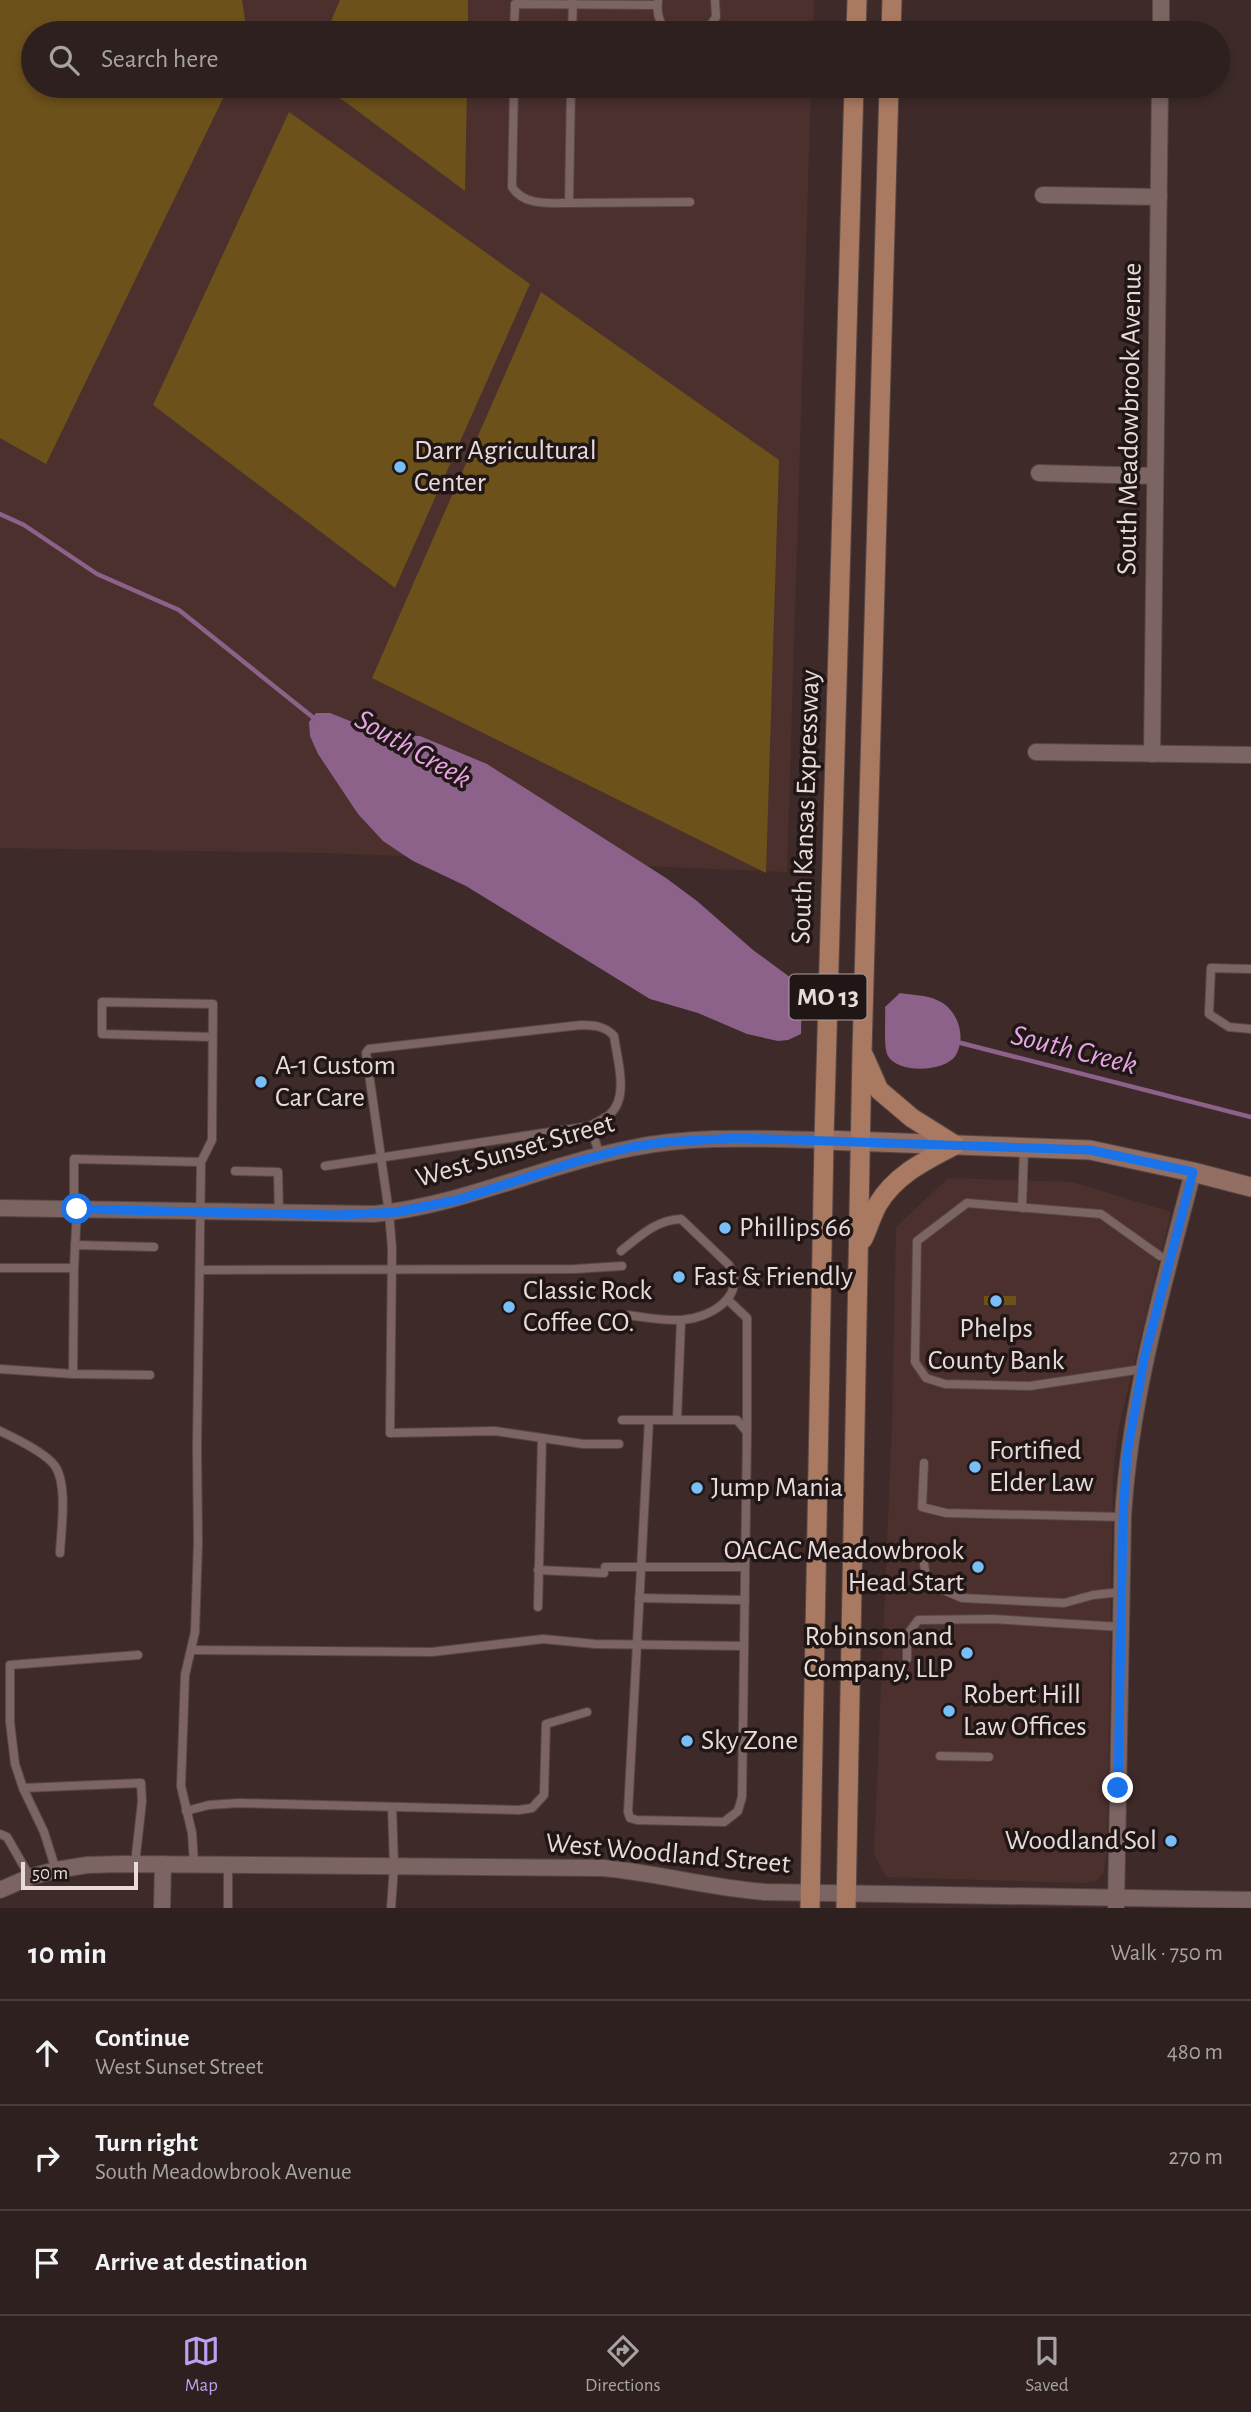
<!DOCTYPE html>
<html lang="en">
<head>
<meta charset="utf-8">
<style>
  body { margin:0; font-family:"Alegreya Sans",sans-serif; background:#362828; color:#f1f3f6 }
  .scale { position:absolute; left:21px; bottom:18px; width:117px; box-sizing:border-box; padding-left:7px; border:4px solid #e8dbd9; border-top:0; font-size:19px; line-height:24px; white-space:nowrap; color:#e8dbd9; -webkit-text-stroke:5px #1f1615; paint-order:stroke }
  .stop { position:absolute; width:21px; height:21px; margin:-16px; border:5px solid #1a73e8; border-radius:50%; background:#fff }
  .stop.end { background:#1a73e8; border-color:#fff; box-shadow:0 2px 7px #0008 }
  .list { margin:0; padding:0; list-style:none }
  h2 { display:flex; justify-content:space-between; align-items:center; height:91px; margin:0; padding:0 28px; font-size:30px }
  h2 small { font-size:23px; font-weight:400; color:#a7a3a4 }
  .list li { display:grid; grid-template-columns:46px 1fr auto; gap:21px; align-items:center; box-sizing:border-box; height:105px; padding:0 28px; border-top:2px solid #493e3d }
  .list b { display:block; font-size:26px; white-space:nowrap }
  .list p { margin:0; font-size:23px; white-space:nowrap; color:#a7a3a4 }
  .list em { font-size:23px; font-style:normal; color:#a7a3a4 }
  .icon { flex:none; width:38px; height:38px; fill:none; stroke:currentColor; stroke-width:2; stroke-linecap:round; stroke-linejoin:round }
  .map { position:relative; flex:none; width:1251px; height:1908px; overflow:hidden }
  .search { position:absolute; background:#2e201f; box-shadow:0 4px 10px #0003; left:21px; right:21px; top:21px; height:77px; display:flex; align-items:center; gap:18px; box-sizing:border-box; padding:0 24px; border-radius:38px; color:#a7a3a4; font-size:26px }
  .sheet { height:406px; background:#2e201f }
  nav { display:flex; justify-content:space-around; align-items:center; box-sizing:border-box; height:98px; border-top:2px solid #493e3d; background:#2e201f; font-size:19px; color:#a7a3a4 }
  nav a { display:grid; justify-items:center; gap:4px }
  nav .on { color:#bca0f2 }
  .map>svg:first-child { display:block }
  .built { fill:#4b302e }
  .green { fill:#6c511a }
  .water { fill:#8c618a }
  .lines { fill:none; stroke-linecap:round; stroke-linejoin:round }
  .stream { stroke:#8c618a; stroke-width:4.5 }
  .service-casing { stroke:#574745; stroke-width:10 }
  .minor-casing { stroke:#574745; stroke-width:18 }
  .secondary-casing { stroke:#574745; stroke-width:21 }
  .primary-casing { stroke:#574745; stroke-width:21 }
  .service { stroke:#7b6462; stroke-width:8 }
  .minor { stroke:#7b6462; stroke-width:16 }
  .secondary { stroke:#926f62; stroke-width:19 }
  .primary { stroke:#a97a61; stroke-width:19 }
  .route { stroke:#1a73e8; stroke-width:9 }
  .poi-dot { fill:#78bff7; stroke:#1f1615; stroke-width:2.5 }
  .labels { text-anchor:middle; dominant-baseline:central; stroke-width:7; stroke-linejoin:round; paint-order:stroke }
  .shield { fill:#1f1615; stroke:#aca09e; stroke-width:2 }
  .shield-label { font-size:26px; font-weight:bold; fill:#e8dbd9 }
  .street-label { font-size:28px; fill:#e8dbd9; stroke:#1f1615 }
  .poi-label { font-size:28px; fill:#e8dbd9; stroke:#1f1615; text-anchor:start }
  .water-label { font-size:30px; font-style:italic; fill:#e6a4e3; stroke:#1f1615 }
</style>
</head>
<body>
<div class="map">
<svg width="1251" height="1908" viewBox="0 0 1251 1908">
  <rect width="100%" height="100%" fill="#3e2b29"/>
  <g class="built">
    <path d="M0,0H814L813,33H33V86H811L787,872L327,853L0,848Z"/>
    <path d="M948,1178L1072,1182L1171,1212L1118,1430L1113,1475L1107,1854L1103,1874L1096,1881L1085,1883L886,1877L874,1854L892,1426L896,1227Z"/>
  </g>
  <g class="green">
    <path d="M0,0H242L247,33H33V86H229L46,464L0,438Z"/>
    <path d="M340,0H468V33H326Z"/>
    <path d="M324,86H467L465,191Z"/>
    <path d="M289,112L530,284L395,588L153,405Z"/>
    <path d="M541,292L779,460L766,873L372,678Z"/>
    <rect x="984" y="1296" width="32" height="9"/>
  </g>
  <g class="water">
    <path d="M316,713H330L370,729L392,735L420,736L487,764L666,878L697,901L753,950L802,986L801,1034L788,1040L778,1041L747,1034L698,1013L650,999L466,886L413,861L383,841L358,814L318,754L310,736L309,722Z"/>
    <path d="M900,993C912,995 926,995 937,1000C957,1008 967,1036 956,1055C946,1072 898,1074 888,1056C883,1047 886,1019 885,1007Z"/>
  </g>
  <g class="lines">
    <g class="stream">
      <path d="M0,514L24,525L97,574L179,610L315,719"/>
      <path d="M957,1042L1251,1117"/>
    </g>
    <defs>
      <g id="service">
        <path d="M658,2C656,15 660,25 669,33"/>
        <path d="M514,33L515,4L657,5"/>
        <path d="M572,33L573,0"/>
        <path d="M705,33L716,17L715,0"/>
        <path d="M514,86L512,187C524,206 549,203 569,203"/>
        <path d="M571,86L569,203L690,202"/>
        <path d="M1251,969L1211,968L1209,1014L1229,1027L1251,1029"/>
        <path d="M600,1155L590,1126C596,1122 604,1119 609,1115C630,1098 617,1059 614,1036C605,1026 594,1025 581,1025L369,1049L366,1053L389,1213L392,1248L390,1433L495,1431L583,1444H619"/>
        <path d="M201,1162L212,1140L213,1004L102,1002V1034L212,1037"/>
        <path d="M325,1166L590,1126"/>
        <path d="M235,1171L278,1172L279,1214"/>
        <path d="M1022,1208L1024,1148"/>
        <path d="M74,1209V1159L201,1162L197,1448L198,1543L195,1632L185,1675L181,1786L192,1833L194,1864"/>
        <path d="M75,1245L154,1247"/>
        <path d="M621,1251C640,1236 656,1220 681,1219L729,1265C748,1296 710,1318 682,1320C664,1321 644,1317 626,1315"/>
        <path d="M0,1268H74L73,1374L150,1375"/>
        <path d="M74,1268L77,1209"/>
        <path d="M200,1270L575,1269L622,1266"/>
        <path d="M728,1300L747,1318V1432"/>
        <path d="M0,1369L73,1374"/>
        <path d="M1142,1369L1030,1386L945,1384L926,1378L915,1362L917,1241L967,1203L1101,1214L1160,1256"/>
        <path d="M622,1420H737L747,1432L742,1797L738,1811L724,1822L637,1820L630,1818L628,1812L649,1420"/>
        <path d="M677,1420L681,1320"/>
        <path d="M0,1431C15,1438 46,1453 55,1466C68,1485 61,1530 60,1553"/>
        <path d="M924,1463L922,1507L946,1513L1123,1517"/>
        <path d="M924,1564L926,1576L936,1587L962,1598L1064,1603L1093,1595L1121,1592"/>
        <path d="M605,1567H745"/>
        <path d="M538,1570L604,1573"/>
        <path d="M639,1598L745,1600"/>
        <path d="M538,1607L542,1438"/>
        <path d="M191,1650L432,1652L543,1639L595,1644L744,1646"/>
        <path d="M907,1659V1635L918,1620L992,1619L1121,1627"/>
        <path d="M940,1756L989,1757"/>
        <path d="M23,1788L141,1783L142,1801L135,1864"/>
        <path d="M186,1811L209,1805L239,1803L519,1810L532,1808L544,1795L546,1724L587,1712"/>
        <path d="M0,1834L7,1837L30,1877"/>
        <path d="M56,1870L44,1832L23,1788L15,1764L10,1722V1665L138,1655"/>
        <path d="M228,1908V1864"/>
        <path d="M391,1908L394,1866L392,1807"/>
      </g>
      <g id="minor">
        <path d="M1161,33V0"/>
        <path d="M1043,195L1159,197"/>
        <path d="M1039,473L1155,476"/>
        <path d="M1036,752L1251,755"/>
        <path d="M1152,754L1160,86"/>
        <path d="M0,1208L374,1214C463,1205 544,1165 632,1148C695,1135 760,1139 824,1140"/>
        <path d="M0,1890L30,1877L56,1870L87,1865L122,1864L603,1868C658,1873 710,1888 766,1892L1251,1900"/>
        <path d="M1116,1907L1123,1517C1130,1399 1163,1286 1193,1172"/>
        <path d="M162,1908L163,1864"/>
      </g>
      <path id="secondary" d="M824,1140L1090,1150L1193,1172L1251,1187"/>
      <g id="primary">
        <path d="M856,33L857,0"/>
        <path d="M891,33L892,0"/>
        <path d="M863,1239C868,1228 872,1215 878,1204C896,1174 925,1161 955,1145L912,1118L879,1090L864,1056"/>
        <path d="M810,1908L824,1140L854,86"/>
        <path d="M846,1908L862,1052L889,86"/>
      </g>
    </defs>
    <use href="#service" class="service-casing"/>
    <use href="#minor" class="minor-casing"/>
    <use href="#secondary" class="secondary-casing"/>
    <use href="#primary" class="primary-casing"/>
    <use href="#service" class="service"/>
    <use href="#minor" class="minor"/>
    <use href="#secondary" class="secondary"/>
    <use href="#primary" class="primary"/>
  </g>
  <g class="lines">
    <path class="route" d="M77,1209L336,1215L397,1212L457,1200L575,1162L632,1147L665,1142L737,1138L1090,1150L1193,1172L1144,1359L1127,1454L1123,1517L1118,1788"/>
  </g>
  <g class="poi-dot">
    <circle cx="400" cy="467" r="7"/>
    <circle cx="261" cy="1082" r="7"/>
    <circle cx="725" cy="1228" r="7"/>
    <circle cx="679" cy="1277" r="7"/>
    <circle cx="996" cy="1301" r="7"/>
    <circle cx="509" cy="1307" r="7"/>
    <circle cx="975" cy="1467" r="7"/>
    <circle cx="697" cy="1488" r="7"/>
    <circle cx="978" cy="1567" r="7"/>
    <circle cx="967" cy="1653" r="7"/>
    <circle cx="949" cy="1711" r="7"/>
    <circle cx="687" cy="1741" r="7"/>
    <circle cx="1171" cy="1841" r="7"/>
  </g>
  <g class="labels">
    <rect class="shield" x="789.5" y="974.5" width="77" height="45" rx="5"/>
    <g class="shield-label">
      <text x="828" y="997">MO 13</text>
    </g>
    <g class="street-label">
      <text transform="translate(1130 419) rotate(-89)">South Meadowbrook Avenue</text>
      <text transform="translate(806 807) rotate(-88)">South Kansas Expressway</text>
      <text transform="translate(515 1151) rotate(-16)">West Sunset Street</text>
      <text transform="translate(668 1854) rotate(5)">West Woodland Street</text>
    </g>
    <g class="poi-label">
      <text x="414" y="451">Darr Agricultural<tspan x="414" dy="32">Center</tspan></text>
      <text x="275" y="1066">A-1 Custom<tspan x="275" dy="32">Car Care</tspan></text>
      <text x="739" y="1228">Phillips 66</text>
      <text x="693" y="1277">Fast &amp; Friendly</text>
      <text x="523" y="1291">Classic Rock<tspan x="523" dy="32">Coffee CO.</tspan></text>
      <text x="996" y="1329" text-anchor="middle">Phelps<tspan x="996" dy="32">County Bank</tspan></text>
      <text x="989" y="1451">Fortified<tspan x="989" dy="32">Elder Law</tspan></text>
      <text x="711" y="1488">Jump Mania</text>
      <text x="964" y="1551" text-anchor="end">OACAC Meadowbrook<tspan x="964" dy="32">Head Start</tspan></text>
      <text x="953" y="1637" text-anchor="end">Robinson and<tspan x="953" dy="32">Company, LLP</tspan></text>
      <text x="963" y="1695">Robert Hill<tspan x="963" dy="32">Law Offices</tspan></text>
      <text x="701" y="1741">Sky Zone</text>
      <text x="1157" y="1841" text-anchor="end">Woodland Sol</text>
    </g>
    <g class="water-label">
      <text transform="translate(413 749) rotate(30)">South Creek</text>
      <text transform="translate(1074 1050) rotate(14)">South Creek</text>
    </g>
  </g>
</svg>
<div class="scale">50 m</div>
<div class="stop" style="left:77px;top:1209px"></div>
<div class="stop end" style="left:1118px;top:1788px"></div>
<div class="search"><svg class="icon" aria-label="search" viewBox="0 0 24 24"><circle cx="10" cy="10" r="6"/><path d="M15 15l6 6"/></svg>Search here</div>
</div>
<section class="sheet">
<h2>10 min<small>Walk · 750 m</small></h2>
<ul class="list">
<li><svg class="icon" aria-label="ahead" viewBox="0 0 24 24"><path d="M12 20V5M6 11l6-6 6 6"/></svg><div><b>Continue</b><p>West Sunset Street</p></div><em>480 m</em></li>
<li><svg class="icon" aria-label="right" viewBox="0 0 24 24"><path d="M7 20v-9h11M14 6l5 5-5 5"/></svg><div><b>Turn right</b><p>South Meadowbrook Avenue</p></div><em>270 m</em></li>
<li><svg class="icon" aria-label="arrive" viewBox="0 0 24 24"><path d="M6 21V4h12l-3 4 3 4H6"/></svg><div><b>Arrive at destination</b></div></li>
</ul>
</section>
<nav>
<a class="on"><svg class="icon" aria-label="map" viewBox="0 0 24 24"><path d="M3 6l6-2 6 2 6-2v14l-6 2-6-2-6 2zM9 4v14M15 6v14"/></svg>Map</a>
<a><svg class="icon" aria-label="directions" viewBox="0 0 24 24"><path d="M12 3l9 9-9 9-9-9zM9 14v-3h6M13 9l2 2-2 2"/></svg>Directions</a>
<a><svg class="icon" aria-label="saved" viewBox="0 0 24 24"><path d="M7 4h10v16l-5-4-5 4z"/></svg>Saved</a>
</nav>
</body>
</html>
